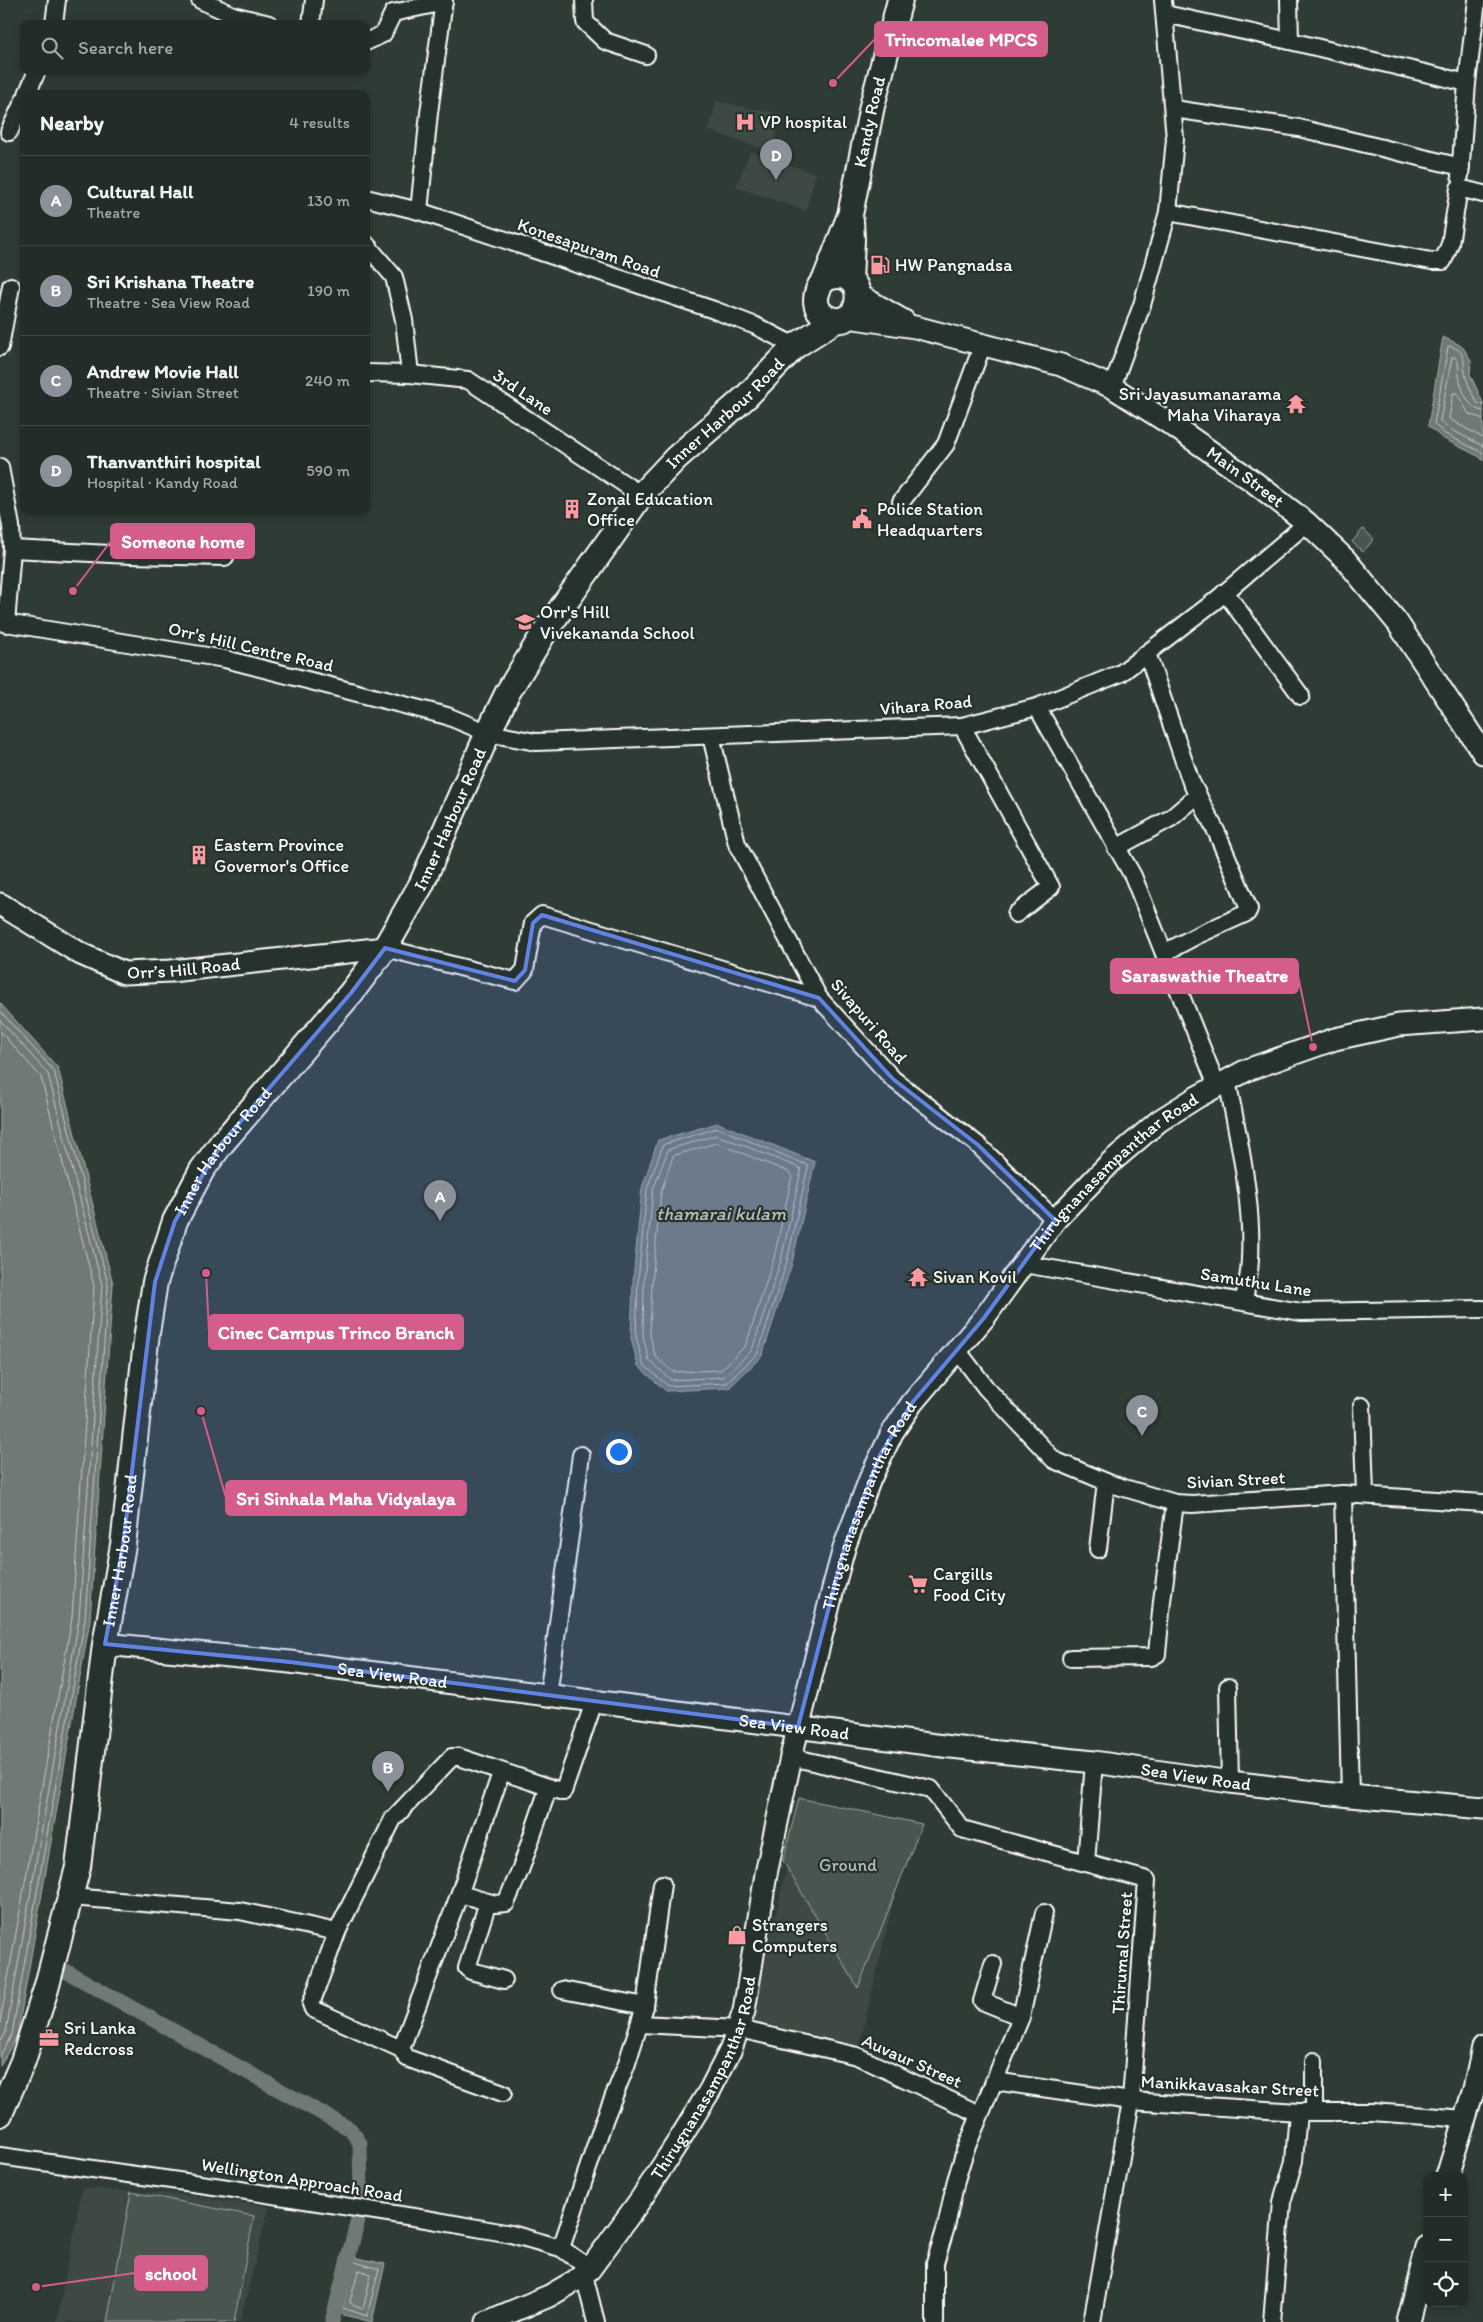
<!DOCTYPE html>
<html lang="en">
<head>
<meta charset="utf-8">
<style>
  body { margin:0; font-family:Itim,sans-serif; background:#2f3834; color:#f1f3f6 }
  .controls { position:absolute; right:15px; bottom:15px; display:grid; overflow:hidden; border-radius:10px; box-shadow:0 2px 8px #0003 }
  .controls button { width:45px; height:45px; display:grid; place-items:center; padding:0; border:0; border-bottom:1px solid #404845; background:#232c28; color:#f1f3f6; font:25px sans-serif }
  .you { position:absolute; left:618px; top:1451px; width:18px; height:18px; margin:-12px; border:4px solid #fff; border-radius:50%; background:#1a73e8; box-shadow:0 0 0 8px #1a73e833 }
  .badge { display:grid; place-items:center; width:32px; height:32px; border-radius:50%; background:#8c9099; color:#fff; font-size:16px; font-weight:700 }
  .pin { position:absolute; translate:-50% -41px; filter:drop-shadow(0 1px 2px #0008) }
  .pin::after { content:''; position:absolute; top:26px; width:18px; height:15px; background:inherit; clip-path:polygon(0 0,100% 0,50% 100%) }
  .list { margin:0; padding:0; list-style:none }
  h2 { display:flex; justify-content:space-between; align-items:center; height:65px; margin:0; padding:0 20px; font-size:21px }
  h2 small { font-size:16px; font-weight:400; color:#a3a7a8 }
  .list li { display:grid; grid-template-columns:32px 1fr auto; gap:15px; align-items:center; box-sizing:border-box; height:90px; padding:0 20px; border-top:1px solid #404845 }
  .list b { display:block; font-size:19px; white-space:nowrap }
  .list p { margin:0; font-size:16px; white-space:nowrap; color:#a3a7a8 }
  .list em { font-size:16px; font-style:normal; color:#a3a7a8 }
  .icon { flex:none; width:28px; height:28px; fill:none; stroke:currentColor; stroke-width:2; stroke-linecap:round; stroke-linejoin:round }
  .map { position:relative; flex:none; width:1483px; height:2322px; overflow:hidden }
  .search { position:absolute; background:#232c28; box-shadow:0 2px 8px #0003; left:20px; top:20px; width:350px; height:55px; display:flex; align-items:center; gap:12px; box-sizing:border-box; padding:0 18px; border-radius:10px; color:#a3a7a8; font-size:19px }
  .panel { position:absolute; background:#232c28; box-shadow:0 2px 8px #0003; left:20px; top:90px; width:350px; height:425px; border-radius:10px }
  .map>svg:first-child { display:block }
  .built { fill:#3c4842 }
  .green { fill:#4a544f; stroke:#a4aaa7 }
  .water { fill:#707975; stroke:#a9afac }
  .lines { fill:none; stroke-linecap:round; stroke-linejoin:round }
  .shore { stroke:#c6c9c8; stroke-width:1 }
  .canal { stroke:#707975; stroke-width:15 }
  .minor-casing { stroke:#fff; stroke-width:20 }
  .major-casing { stroke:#fff; stroke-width:25 }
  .highway-casing { stroke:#fff; stroke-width:28 }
  .minor { stroke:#26332d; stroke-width:16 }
  .major { stroke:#26332d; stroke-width:21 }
  .highway { stroke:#26332d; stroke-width:24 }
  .marked { fill:#6183e4; fill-opacity:0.2; stroke:#6183e4; stroke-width:4; stroke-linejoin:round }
  .labels { text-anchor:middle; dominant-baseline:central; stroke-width:4.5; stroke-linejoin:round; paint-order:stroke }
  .poi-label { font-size:18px; fill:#fff; stroke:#26332d; text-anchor:start }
  .street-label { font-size:18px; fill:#fff; stroke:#26332d }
  .park-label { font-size:18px; fill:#b7bbb9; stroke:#26332d }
  .water-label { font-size:19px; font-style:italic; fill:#b8bcba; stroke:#26332d }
  .leader { fill:none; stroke:#d45d8c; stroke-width:2 }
  .callout-dot { fill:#d45d8c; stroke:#26332d; stroke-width:2 }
  .callout { fill:#d45d8c; stroke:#d45d8c; stroke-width:2 }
  .callout-label { font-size:19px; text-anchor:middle; font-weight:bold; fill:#fff }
</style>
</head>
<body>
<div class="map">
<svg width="1483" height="2322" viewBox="0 0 1483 2322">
  <rect width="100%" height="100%" fill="#2f3b35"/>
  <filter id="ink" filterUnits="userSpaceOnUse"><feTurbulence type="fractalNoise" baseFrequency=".02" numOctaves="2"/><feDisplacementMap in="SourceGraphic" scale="10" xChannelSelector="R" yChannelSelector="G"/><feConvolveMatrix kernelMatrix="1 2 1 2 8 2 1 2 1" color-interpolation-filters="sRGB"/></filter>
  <g filter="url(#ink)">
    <g class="built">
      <path d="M716,101L781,114L772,152L709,131Z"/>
      <path d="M750,151L816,174L806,211L736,187Z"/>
      <path d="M801,1804L910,1830L857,2056L750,2026Z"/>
      <path d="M82,2188L186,2195L269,2207L240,2322H57Z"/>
    </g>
    <g class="green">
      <path d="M1363,529L1374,539L1363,552L1352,542Z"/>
      <path d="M799,1798L922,1824L858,1988L783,1861Z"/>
      <path d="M131,2192L254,2216L234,2322H107Z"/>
    </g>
    <g class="water">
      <path d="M1443,337L1462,346L1471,360L1470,374L1483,403V461L1480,457L1442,438L1428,426Z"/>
      <path d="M0,1003L58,1068L113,1284L90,1620L17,2036L0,2066Z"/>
      <path d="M718,1123L815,1162L792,1263L762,1356L729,1388L666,1391L638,1366L631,1338L633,1281L642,1188L658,1140Z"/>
      <path d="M349,2256L385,2264L372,2322L336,2313Z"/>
    </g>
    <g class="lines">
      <g class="shore">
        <path d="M1483,405L1477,403C1473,395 1468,386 1466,377C1462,363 1468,349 1448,346L1434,424L1445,434L1483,453"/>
        <path d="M1483,411C1469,410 1461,389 1459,376C1458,368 1460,364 1455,357H1452L1440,421L1448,428L1483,446"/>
        <path d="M1483,419L1469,414L1457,393H1453L1449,419L1483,438"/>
        <path d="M0,1011L54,1071L108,1285L85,1619L12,2034L0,2056"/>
        <path d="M0,1020L48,1074L102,1285L79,1619L6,2032L0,2043"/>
        <path d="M0,1031L41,1077L94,1286L72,1618L0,2023"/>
        <path d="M718,1128L807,1165L808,1167L787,1261L758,1353L727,1383L668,1386L643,1364L636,1337L638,1281L647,1189L663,1145Z"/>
        <path d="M717,1135L800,1168L801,1171L781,1260L752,1350L724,1377L671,1380L649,1360L643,1336L644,1281L653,1190L668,1150Z"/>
        <path d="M717,1143L791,1173L792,1176L774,1258L746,1345L721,1370L673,1372L655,1356L650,1335L652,1282L661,1192L673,1156Z"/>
        <path d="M355,2262L379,2269L367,2316L343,2308L353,2264Z"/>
        <path d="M359,2270L371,2274L364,2306L362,2308L350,2303Z"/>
      </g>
      <g class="canal">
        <path d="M62,1969L350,2129L360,2143L361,2197"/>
        <path d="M332,2322L358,2219"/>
      </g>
      <defs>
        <g id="minor">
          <path d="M200,0L233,15L269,24"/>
          <path d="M584,0L585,22L605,41L646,55"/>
          <path d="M1289,0L1290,41L1467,83"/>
          <path d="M1165,14L1290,41"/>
          <path d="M54,24L57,0"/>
          <path d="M311,24L314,0"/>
          <path d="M366,42L383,34L393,13L444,2"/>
          <path d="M27,94L37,71"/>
          <path d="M1174,109L1299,128L1461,167"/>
          <path d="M9,132L24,100"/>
          <path d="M1460,176L1467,83L1477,0"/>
          <path d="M366,198L419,211L714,310L756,326L795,346"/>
          <path d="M419,211L429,113L444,0"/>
          <path d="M1168,212L1431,261H1443L1450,244L1459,188L1483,194"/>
          <path d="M366,244L394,277L404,320L410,374"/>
          <path d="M0,347L11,286"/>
          <path d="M366,373L410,374L468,380L641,495"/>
          <path d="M1112,387L1142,305L1168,212L1175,139L1163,0"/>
          <path d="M0,467L11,526L12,549L6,624"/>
          <path d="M901,502L946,444L983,344"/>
          <path d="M12,549L130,555L225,557"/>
          <path d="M1225,592L1301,696"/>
          <path d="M0,622L225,659L447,716L488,733L536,742L962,726L1037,707L1121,673L1215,601L1307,523"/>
          <path d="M1147,653L1191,782L1217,833L1249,909L1247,913L1196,936L1164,953"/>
          <path d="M1037,707L1133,876L1217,1086"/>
          <path d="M962,726L1051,887L1016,914"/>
          <path d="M711,736L737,844L819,998L893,1079L978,1145L1055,1220"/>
          <path d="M1116,848L1171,818L1198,795"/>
          <path d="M385,948L515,981L525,970L533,923L542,915L819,998"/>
          <path d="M1227,1081C1240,1142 1262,1242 1243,1301"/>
          <path d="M1024,1264L1301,1312L1483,1309"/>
          <path d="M958,1351L986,1388L1054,1460L1111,1484L1175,1503L1192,1504L1343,1494L1483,1503"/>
          <path d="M1362,1406L1365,1494"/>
          <path d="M1343,1494L1350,1796"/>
          <path d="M1098,1549L1106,1482"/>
          <path d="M1071,1658L1152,1657L1157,1654L1162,1601L1175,1503"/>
          <path d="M1228,1687L1230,1782"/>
          <path d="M548,1696L581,1455"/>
          <path d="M791,1757L931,1789L962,1829L1147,1880L1131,2101L1092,2322"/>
          <path d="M1086,1863L1094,1762"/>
          <path d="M460,1894L495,1904L506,1903L521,1868L548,1789"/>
          <path d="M71,1897L240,1911L337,1932L393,1819L452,1757H459L563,1792L594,1702"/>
          <path d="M488,1902L467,1968L471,1971L504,1980"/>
          <path d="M337,1932L311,2004L313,2009L401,2049L407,2058L503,2093"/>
          <path d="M993,1964L982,2001L1021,2017"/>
          <path d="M562,1990L645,2006"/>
          <path d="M640,2024L739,2029L857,2056L979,2114"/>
          <path d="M401,2049L458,1898L501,1773"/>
          <path d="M994,2081L1131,2101L1298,2112H1372L1466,2119"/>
          <path d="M1314,2112V2061"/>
          <path d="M0,2156L221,2187L426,2219L511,2234L561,2248L590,2269"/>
          <path d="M561,2248L605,2118L626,2066L645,2006L662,1884"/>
          <path d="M584,2275L596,2322"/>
          <path d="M935,2322V2263L946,2227L956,2180L965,2151L1021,2017L1044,1913"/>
          <path d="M1272,2322L1282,2202L1294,2161L1298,2112"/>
        </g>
        <g id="major">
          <path d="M859,295L904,321"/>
          <path id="s1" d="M848,317L915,327L1061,365L1112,387L1175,427L1254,482L1307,523L1345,559L1397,622L1483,753"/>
          <path id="s2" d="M0,904L81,954L124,973L171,971L385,948"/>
          <path id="s3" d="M105,1644L290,1662L951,1747L1094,1762L1230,1782L1350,1796L1483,1808"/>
          <path d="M1447,2176L1474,2089L1483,2047"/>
          <path id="s4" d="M487,2322L549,2296L575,2281L590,2269L641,2199L678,2142L710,2090L731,2049L744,2011L766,1874L791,1757L834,1585L845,1545L870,1479L892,1433L912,1403L984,1318L1055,1220L1111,1162L1159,1121L1197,1097L1247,1070L1335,1039L1399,1025L1483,1019"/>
          <path d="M1408,2322L1427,2247"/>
        </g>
        <g id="highway">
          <path id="s5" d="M825,279C871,261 865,334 828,318C811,310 814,291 825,279L850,215L872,106L900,0"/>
          <path d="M850,280L852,240L851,221"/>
          <path id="s6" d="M0,2114L23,2061L46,1989L78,1867L105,1644L123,1545L147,1333L155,1282L175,1221L202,1170L222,1143L351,993L385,948L421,885L488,733L508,692L544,633L641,495L676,458L747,396L795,346L836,320"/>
        </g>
      </defs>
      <use href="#minor" class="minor-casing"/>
      <use href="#major" class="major-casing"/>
      <use href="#highway" class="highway-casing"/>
      <use href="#minor" class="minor"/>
      <use href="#major" class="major"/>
      <use href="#highway" class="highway"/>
    </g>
  </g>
  <path class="marked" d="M542,915L819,998L893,1079L978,1145L1055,1220L984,1318L912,1403L880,1455L845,1545L798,1727L290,1662L105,1644L123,1545L155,1282L175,1221L222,1143L351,993L385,948L515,981L525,970L533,923Z"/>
  <defs>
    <symbol id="hospital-bare" viewBox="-9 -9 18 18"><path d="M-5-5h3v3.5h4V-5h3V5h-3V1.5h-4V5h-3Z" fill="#ff9aa2" stroke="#26332d" stroke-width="2.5" paint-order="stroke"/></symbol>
    <symbol id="fuel-bare" viewBox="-9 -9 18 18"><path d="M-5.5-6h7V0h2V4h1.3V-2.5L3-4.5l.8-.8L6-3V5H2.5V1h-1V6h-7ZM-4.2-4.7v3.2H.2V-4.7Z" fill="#ff9aa2" stroke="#26332d" stroke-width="2.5" paint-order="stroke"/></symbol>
    <symbol id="temple-bare" viewBox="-9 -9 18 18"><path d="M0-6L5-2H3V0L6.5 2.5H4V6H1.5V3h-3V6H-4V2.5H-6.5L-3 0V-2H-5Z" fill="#ff9aa2" stroke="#26332d" stroke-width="2.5" paint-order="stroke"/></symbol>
    <symbol id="building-bare" viewBox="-9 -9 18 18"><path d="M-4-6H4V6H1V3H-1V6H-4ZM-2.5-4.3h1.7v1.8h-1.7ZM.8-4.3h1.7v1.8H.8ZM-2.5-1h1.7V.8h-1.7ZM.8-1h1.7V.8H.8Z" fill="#ff9aa2" stroke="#26332d" stroke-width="2.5" paint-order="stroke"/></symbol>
    <symbol id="civic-bare" viewBox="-9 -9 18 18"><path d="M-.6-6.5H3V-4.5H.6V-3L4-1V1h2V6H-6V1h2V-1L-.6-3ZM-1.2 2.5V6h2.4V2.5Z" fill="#ff9aa2" stroke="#26332d" stroke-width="2.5" paint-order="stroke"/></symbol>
    <symbol id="school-bare" viewBox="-9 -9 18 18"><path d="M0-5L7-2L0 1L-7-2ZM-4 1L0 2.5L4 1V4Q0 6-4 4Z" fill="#ff9aa2" stroke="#26332d" stroke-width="2.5" paint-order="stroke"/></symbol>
    <symbol id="supermarket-bare" viewBox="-9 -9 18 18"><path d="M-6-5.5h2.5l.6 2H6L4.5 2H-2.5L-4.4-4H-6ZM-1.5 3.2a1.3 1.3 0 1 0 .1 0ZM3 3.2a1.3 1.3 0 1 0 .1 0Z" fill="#ff9aa2" stroke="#26332d" stroke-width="2.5" paint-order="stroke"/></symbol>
    <symbol id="shop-bare" viewBox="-9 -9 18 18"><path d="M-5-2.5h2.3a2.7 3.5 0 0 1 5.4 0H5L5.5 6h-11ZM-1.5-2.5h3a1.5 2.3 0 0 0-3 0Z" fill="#ff9aa2" stroke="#26332d" stroke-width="2.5" paint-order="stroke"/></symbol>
    <symbol id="office-bare" viewBox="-9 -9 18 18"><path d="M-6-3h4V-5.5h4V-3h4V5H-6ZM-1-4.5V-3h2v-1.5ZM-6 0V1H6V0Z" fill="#ff9aa2" stroke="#26332d" stroke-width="2.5" paint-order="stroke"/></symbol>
  </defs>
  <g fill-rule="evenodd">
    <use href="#hospital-bare" x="731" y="108" width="28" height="28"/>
    <use href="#fuel-bare" x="866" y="251" width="28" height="28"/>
    <use href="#temple-bare" x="1282" y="390" width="28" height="28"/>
    <use href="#building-bare" x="558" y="495" width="28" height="28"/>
    <use href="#civic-bare" x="848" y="505" width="28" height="28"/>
    <use href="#school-bare" x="511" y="608" width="28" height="28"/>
    <use href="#building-bare" x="185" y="841" width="28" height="28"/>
    <use href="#temple-bare" x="904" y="1263" width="28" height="28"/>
    <use href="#supermarket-bare" x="904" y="1570" width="28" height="28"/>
    <use href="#shop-bare" x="723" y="1921" width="28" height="28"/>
    <use href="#office-bare" x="35" y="2024" width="28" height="28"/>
  </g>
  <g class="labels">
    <g class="poi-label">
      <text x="760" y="122">VP hospital</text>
      <text x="895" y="265">HW Pangnadsa</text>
      <text x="1281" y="394" text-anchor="end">Sri Jayasumanarama<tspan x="1281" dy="21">Maha Viharaya</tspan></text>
      <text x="587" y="499">Zonal Education<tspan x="587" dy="21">Office</tspan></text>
      <text x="877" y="509">Police Station<tspan x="877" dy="21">Headquarters</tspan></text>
      <text x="540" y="612">Orr's Hill<tspan x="540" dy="21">Vivekananda School</tspan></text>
      <text x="214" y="845">Eastern Province<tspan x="214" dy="21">Governor's Office</tspan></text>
      <text x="933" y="1277">Sivan Kovil</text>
      <text x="933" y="1574">Cargills<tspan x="933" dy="21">Food City</tspan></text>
      <text x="752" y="1925">Strangers<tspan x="752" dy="21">Computers</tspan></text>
      <text x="64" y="2028">Sri Lanka<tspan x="64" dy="21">Redcross</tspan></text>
    </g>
    <g class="street-label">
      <text stroke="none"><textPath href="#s5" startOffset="300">Kandy Road</textPath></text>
      <text transform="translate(589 248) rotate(19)">Konesapuram Road</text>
      <text transform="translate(523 392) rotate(34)">3rd Lane</text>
      <text stroke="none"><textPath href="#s6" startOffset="1899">Inner Harbour Road</textPath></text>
      <text stroke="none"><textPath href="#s1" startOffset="435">Main Street</textPath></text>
      <text transform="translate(251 647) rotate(13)">Orr's Hill Centre Road</text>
      <text transform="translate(926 705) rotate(-5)">Vihara Road</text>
      <text stroke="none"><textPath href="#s6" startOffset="1404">Inner Harbour Road</textPath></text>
      <text stroke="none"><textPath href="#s2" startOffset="202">Orr’s Hill Road</textPath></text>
      <text transform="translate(869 1021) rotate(49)">Sivapuri Road</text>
      <text stroke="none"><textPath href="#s6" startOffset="999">Inner Harbour Road</textPath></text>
      <text stroke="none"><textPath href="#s4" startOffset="1361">Thirugnanasampanthar Road</textPath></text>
      <text transform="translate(1256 1282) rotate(9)">Samuthu Lane</text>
      <text transform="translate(1236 1480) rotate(-3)">Sivian Street</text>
      <text stroke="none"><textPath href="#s4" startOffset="941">Thirugnanasampanthar Road</textPath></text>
      <text stroke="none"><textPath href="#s6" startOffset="579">Inner Harbour Road</textPath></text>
      <text stroke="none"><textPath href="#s3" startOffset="289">Sea View Road</textPath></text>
      <text stroke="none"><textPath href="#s3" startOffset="694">Sea View Road</textPath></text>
      <text stroke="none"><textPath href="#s3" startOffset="1099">Sea View Road</textPath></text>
      <text transform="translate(1122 1953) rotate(-86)">Thirumal Street</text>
      <text transform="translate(912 2061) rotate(24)">Auvaur Street</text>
      <text stroke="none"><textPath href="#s4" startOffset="341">Thirugnanasampanthar Road</textPath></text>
      <text transform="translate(1230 2086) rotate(3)">Manikkavasakar Street</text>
      <text transform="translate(302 2180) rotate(9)">Wellington Approach Road</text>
    </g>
    <g class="park-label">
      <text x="848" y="1865">Ground</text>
    </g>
    <g class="water-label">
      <text x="721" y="1213">thamarai kulam</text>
    </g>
  </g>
  <path class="leader" d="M833 83L875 39M73 591L111 541M1313 1047L1298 976M206 1273L209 1332M201 1411L226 1498M36 2287L135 2273"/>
  <g class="callout-dot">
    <circle cx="833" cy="83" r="5"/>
    <circle cx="73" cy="591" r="5"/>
    <circle cx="1313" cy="1047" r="5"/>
    <circle cx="206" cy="1273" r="5"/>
    <circle cx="201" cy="1411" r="5"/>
    <circle cx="36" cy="2287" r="5"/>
  </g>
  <g class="callout">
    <rect x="875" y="22" width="172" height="34" rx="5"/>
    <rect x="111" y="524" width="143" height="34" rx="5"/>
    <rect x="1111" y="959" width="187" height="34" rx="5"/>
    <rect x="209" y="1315" width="254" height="34" rx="5"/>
    <rect x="226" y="1481" width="240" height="34" rx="5"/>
    <rect x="135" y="2256" width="72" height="34" rx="5"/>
  </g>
  <g class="callout-label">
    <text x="961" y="46">Trincomalee MPCS</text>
    <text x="183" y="548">Someone home</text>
    <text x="1205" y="982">Saraswathie Theatre</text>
    <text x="336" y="1339">Cinec Campus Trinco Branch</text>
    <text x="346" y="1505">Sri Sinhala Maha Vidyalaya</text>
    <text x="171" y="2280">school</text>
  </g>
</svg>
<div class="controls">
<button>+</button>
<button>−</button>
<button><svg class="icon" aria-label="locate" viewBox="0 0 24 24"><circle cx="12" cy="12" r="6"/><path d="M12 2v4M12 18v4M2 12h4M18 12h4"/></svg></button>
</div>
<div class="you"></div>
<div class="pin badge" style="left:440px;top:1221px">A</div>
<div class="pin badge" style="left:388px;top:1792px">B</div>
<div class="pin badge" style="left:1142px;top:1436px">C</div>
<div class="pin badge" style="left:776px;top:180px">D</div>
<div class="search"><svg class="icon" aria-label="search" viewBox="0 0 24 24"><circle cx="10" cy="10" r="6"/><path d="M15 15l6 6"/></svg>Search here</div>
<section class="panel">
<h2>Nearby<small>4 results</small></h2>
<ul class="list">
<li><span class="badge">A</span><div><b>Cultural Hall</b><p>Theatre</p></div><em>130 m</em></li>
<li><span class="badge">B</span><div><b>Sri Krishana Theatre</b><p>Theatre · Sea View Road</p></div><em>190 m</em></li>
<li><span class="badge">C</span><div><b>Andrew Movie Hall</b><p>Theatre · Sivian Street</p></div><em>240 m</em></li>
<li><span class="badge">D</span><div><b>Thanvanthiri hospital</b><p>Hospital · Kandy Road</p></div><em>590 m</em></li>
</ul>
</section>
</div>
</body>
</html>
